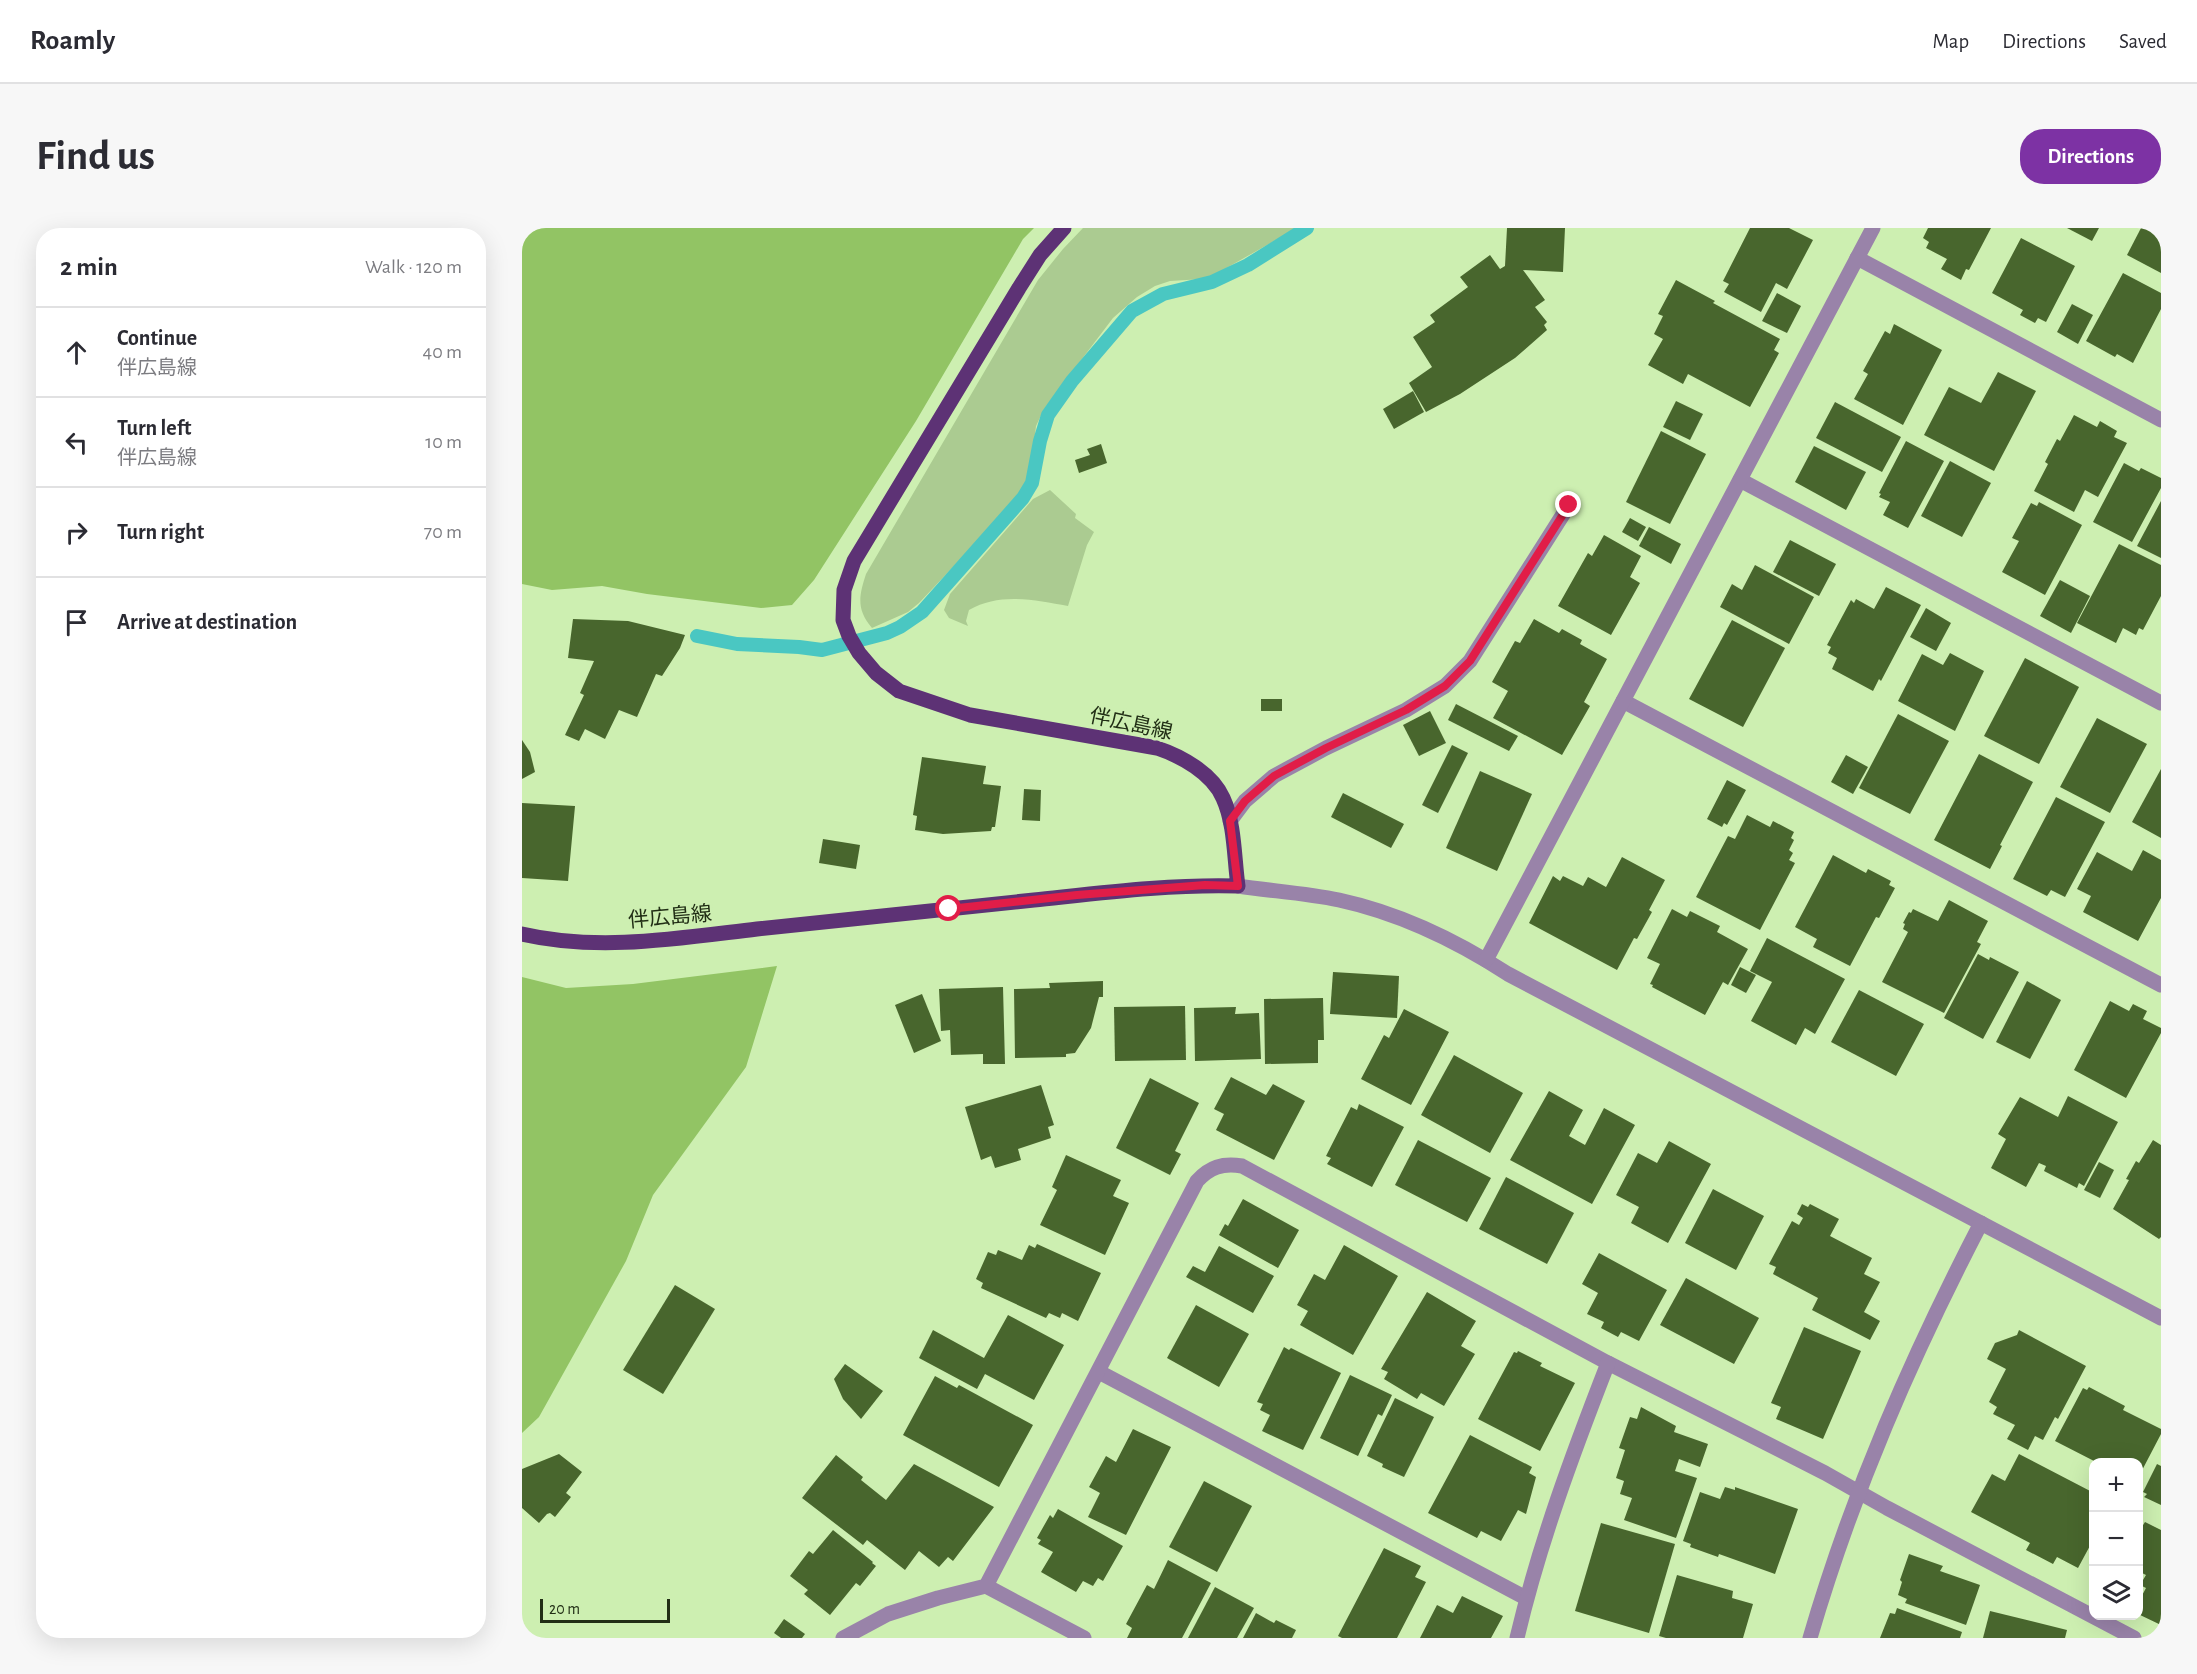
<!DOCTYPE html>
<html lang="en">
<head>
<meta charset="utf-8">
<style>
  body { margin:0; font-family:"Alegreya Sans","Noto Sans JP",sans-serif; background:#f7f7f7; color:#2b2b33 }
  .controls { position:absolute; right:18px; bottom:18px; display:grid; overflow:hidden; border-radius:12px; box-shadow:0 6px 24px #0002 }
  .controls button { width:54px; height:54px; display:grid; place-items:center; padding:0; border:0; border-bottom:2px solid #e1e1e2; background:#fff; color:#2b2b33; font:30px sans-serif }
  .scale { position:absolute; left:18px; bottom:15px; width:130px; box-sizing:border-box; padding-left:6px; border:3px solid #212e15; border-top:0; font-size:16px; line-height:21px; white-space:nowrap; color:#212e15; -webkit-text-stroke:4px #cdefb1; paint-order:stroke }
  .stop { position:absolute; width:18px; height:18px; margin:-14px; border:4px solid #e11d48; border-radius:50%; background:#fff }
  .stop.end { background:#e11d48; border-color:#fff; box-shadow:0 2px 6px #0008 }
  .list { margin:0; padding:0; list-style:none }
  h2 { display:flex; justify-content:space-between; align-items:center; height:78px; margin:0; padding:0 24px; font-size:26px }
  h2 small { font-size:20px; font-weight:400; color:#7c7c81 }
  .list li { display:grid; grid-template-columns:39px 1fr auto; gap:18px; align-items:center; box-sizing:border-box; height:90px; padding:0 24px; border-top:2px solid #e1e1e2 }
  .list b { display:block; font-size:22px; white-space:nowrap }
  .list p { margin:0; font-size:20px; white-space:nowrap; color:#7c7c81 }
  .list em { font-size:20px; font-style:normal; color:#7c7c81 }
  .icon { flex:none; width:33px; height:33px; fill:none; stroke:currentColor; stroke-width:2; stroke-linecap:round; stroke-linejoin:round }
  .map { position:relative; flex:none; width:1639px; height:1410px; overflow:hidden; border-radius:24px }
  header { display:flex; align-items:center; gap:36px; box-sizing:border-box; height:84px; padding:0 30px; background:#fff; border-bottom:2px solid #e1e1e2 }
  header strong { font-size:28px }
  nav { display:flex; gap:33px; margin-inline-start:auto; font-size:21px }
  .intro { display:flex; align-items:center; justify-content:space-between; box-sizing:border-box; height:144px; padding:0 36px }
  h1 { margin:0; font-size:42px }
  .button { padding:15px 27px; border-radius:24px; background:#7d32a4; color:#fff; font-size:21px; font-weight:700 }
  main { display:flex; gap:36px; padding:0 36px }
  aside { flex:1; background:#fff; border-radius:24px; box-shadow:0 6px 24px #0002 }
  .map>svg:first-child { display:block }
  .green { fill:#abcb91 }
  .forest { fill:#92c464 }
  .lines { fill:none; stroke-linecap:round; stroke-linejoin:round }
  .stream { stroke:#4ac7c2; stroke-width:14 }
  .building { fill:#48662d }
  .minor { stroke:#9983a9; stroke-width:15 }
  .major { stroke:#5d3275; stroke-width:15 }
  .route { stroke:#e11d48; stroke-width:8 }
  .labels { text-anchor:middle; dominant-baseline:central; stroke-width:6; stroke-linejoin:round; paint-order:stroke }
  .street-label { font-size:21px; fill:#212e15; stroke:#cdefb1 }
</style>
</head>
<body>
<header>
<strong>Roamly</strong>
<nav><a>Map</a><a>Directions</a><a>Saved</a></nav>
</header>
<div class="intro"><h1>Find us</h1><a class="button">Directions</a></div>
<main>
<aside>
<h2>2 min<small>Walk · 120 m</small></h2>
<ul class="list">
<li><svg class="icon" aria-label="ahead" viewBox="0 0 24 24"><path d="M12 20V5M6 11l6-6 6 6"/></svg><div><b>Continue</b><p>伴広島線</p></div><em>40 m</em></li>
<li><svg class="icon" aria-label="left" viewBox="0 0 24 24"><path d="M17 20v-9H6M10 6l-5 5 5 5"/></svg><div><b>Turn left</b><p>伴広島線</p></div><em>10 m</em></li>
<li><svg class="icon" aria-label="right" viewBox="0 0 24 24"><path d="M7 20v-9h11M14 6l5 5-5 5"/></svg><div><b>Turn right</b></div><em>70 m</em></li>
<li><svg class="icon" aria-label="arrive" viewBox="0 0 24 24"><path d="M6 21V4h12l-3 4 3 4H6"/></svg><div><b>Arrive at destination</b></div></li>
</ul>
</aside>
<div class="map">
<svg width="1639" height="1410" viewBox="0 0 1639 1410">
  <rect width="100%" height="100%" fill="#cdefb1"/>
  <g class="green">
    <path d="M561,0H775L692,47L681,51L648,53L633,58L615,69L591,90L522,181L514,198L508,249L497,269L397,375L386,384L350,400C334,381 337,368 344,346L516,52L541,21Z"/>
    <path d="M528,262L554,286L553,290L572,304L565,317L546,378C513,372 478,364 447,382L444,393L446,398L427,390L422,382L428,366L511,271Z"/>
  </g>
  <g class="forest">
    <path d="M0,0H512L501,11L394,193L292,352L270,377L239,380L125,366L80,358L30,362L0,356Z"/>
    <path d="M255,738L224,839L131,967L104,1033L17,1189L0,1205V749L44,760L111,756Z"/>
  </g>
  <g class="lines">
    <path class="stream" d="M175,408L215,416L277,419L300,422L365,405L378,399L400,384L501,270L510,255L518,213L526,187L550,153L610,83L641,66L690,54L726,37L785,0"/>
  </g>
  <g class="building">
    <path d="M985,0H1043L1041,44L1001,42L1023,72L1013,79L1025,94L1022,97L1025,102L993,130L938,166L904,184L887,155L910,139L891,109L913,94L908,87L946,59L938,49L968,27L978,41L983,38Z"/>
    <path d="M1228,0H1267L1291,12L1265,61L1254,55L1239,84L1202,64L1207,56L1201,53Z"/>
    <path d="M1406,0H1469L1447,42L1444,41L1439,52L1419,41L1425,31L1404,20L1407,14L1401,10Z"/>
    <path d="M1545,0H1577L1570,13Z"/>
    <path d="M1619,0H1639V45L1605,27Z"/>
    <path d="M1499,10L1553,38L1524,94L1516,90L1513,95L1498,87L1501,82L1470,65Z"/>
    <path d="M1601,45L1639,65V81L1611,135L1595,126L1593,129L1564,113Z"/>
    <path d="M1154,52L1193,73L1191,75L1258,111L1252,122L1257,125L1228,179L1166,146L1161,156L1126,137L1141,111L1132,106L1141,88L1136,86Z"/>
    <path d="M1255,65L1279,78L1265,105L1240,93Z"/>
    <path d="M1550,76L1571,87L1556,116L1535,104Z"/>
    <path d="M1372,96L1420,122L1381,197L1332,171L1346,146L1341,143L1363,103L1368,106Z"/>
    <path d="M1476,144L1514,163L1472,243L1402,207L1427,159L1459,175Z"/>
    <path d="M891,163L902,184L872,201L861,181Z"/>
    <path d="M1154,173L1181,186L1168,212L1141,199Z"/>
    <path d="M1313,174L1379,209L1360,244L1294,210Z"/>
    <path d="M1552,187L1575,199L1578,193L1595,203L1592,209L1605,215L1576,269L1563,262L1552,284L1512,263L1526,236L1523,234L1535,211L1538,213Z"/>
    <path d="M1139,203L1184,226L1148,296L1104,274Z"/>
    <path d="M1384,213L1422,233L1386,300L1361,287L1368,274L1357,269L1359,266L1357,265Z"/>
    <path d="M579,216L585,235L557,245L553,232L568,227L565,221Z"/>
    <path d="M1292,218L1344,244L1324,282L1273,254Z"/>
    <path d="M1428,233L1469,255L1440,309L1399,288Z"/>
    <path d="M1602,235L1617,243L1619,240L1639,250V260L1610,314L1571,294Z"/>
    <path d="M1639,273V330L1615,318Z"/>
    <path d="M1517,274L1560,297L1523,367L1480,344L1497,313L1490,310L1509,275L1515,278Z"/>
    <path d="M1108,290L1124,299L1116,313L1100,304Z"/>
    <path d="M1127,299L1159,316L1149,336L1117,318Z"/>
    <path d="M1082,307L1119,328L1108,349L1118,355L1089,407L1036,378L1066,325L1070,328Z"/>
    <path d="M1268,312L1314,336L1297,368L1251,344Z"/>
    <path d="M1597,316L1639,337V368L1621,402L1617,400L1614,407L1601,400L1594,415L1555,395Z"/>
    <path d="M1233,337L1292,369L1267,416L1198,379L1210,356L1220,362Z"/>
    <path d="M1538,352L1568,368L1549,405L1518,388Z"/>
    <path d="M1364,359L1399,377L1359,453L1357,451L1351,463L1310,441L1315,430L1306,425L1309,419L1305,417L1329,372L1332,375L1334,371L1352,381Z"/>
    <path d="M1404,380L1429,395L1414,423L1388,409Z"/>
    <path d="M51,391L106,393L163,407L158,420L140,448L134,446L115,489L97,482L83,511L63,501L57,513L43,507L62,467L58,465L72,433L46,430Z"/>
    <path d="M1012,391L1037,405L1040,401L1060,412L1058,416L1085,431L1062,474L1068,478L1040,527L971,490L986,463L970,454L993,413L998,415Z"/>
    <path d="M1210,392L1263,420L1221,499L1167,471Z"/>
    <path d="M1428,425L1462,443L1433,503L1376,473L1400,426L1421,437Z"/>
    <path d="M1503,430L1557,459L1517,536L1462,508Z"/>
    <rect x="739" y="471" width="21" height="12"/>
    <path d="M934,476L996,508L987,523L926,492Z"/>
    <path d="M908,483L924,515L897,528L881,497Z"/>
    <path d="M1376,486L1427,513L1388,586L1337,560Z"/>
    <path d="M1575,490L1625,516L1588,585L1538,559Z"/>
    <path d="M0,512L8,524L13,544L0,551Z"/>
    <path d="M930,517L946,525L916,585L900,577Z"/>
    <path d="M1457,526L1511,554L1478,617L1480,618L1468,641L1412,612Z"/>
    <path d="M1324,527L1346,539L1331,566L1309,554Z"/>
    <path d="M400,529L464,538L461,556L479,558L473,599H470L469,603L421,606L393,602L395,588L391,587Z"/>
    <path d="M1639,541V610L1610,594Z"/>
    <path d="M958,543L1010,566L975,643L924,620Z"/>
    <path d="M1205,552L1224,562L1205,597L1202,595L1200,599L1185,591Z"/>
    <path d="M502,561L519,562L518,593L500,592Z"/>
    <path d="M821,565L882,596L869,620L809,589Z"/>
    <path d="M1534,569L1583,594L1543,669L1529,662L1525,668L1491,651Z"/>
    <path d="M0,575L53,578L46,653L0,650Z"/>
    <path d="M1225,587L1248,599L1251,593L1272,604L1269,610L1272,612L1267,622L1271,625L1267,632L1273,635L1238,702L1174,669L1206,608L1213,611Z"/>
    <path d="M301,611L338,617L334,641L297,635Z"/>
    <path d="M1621,622L1639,632V670L1616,713L1561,684L1569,668L1555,661L1575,624L1610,643Z"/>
    <path d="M1311,627L1344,645L1346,641L1369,653L1367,657L1373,660L1357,690L1354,689L1328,738L1291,719L1295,711L1273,699Z"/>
    <path d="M1100,629L1143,652L1127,682L1130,684L1115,711L1112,710L1095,742L1007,695L1031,648L1038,653L1041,648L1061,658L1066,649L1084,659Z"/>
    <path d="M1427,672L1466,693L1455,714L1459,716L1422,785L1360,754L1386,704L1381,701L1383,696L1381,695L1387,684L1389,685L1391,681L1416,693Z"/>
    <path d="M1150,681L1165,689L1168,683L1198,698L1195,704L1226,721L1206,757L1201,754L1183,787L1130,759L1131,757L1128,756L1138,736L1125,730Z"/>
    <path d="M1245,710L1323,751L1293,806L1283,800L1274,817L1229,793L1250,754L1228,743Z"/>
    <path d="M1456,726L1467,732L1468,729L1497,744L1461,811L1422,790Z"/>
    <path d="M1218,739L1234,747L1224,765L1209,757Z"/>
    <path d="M811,744L877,748L875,790L808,786Z"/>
    <path d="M581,753V769H577L569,800L553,825L544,826V829L493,830L492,761L528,760L527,755Z"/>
    <path d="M1505,753L1539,772L1508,831L1474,814Z"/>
    <path d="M481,759L483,836H461V826L429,827L428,802L419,803L417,761Z"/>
    <path d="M1337,762L1402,796L1374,848L1309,814Z"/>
    <path d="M400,766L419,813L392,825L373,777Z"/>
    <path d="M801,770L802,812H796V835L743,836L742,771Z"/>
    <path d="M1588,773L1607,783L1611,776L1625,783L1621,791L1639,800V805L1604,870L1552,842Z"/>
    <path d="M663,778L664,832L593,833L592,779Z"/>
    <path d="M714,779L713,786L737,785L739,831L673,833L672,780Z"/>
    <path d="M882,781L927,804L889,877L839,851L862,807L867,810Z"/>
    <path d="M932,827L1001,865L968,925L899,887Z"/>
    <path d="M709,849L744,867L751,856L783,873L752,932L694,902L702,886L692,881Z"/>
    <path d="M628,850L677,875L653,923L659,926L648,947L594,920Z"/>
    <path d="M519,857L532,897L526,899L529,910L496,921L499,932L473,940L469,928L459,932L443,879Z"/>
    <path d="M1027,863L1061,882L1047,908L1063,917L1082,880L1113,897L1070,976L988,932Z"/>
    <path d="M1546,868L1596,894L1562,958L1557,955L1555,960L1522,943L1524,938L1517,935L1504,959L1469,940L1484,911L1476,906L1498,869L1536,889Z"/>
    <path d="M837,876L882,899L850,959L805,936L809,930L804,928L829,879L835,882Z"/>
    <path d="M896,912L969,950L945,994L873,957Z"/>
    <path d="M1631,912L1639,917V1009L1637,1011L1591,981L1607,952L1604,951L1614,933L1617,935Z"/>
    <path d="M1147,913L1189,936L1146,1015L1109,995L1117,979L1094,967L1116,925L1135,935Z"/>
    <path d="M544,927L599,952L591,968L607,975L583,1027L518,997L535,962L530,959Z"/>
    <path d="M1577,934L1592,942L1578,970L1562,962Z"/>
    <path d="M984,949L1052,985L1025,1036L957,1001Z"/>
    <path d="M1191,961L1242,988L1214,1042L1163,1015Z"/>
    <path d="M721,971L777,1002L756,1040L697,1007L703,996L706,998Z"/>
    <path d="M1280,976L1286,979L1288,976L1317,991L1308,1008L1350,1030L1342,1046L1358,1054L1342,1084L1358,1093L1348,1112L1290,1082L1296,1070L1251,1046L1254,1039L1247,1036L1270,993L1277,997L1281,990L1275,986Z"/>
    <path d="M515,1016L579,1045L556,1093L540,1085L538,1090L527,1085L524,1090L459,1060L461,1055L454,1051L466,1024L474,1027L476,1022L500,1032L507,1017L513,1020Z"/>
    <path d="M822,1017L876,1048L831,1127L778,1097L786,1083L775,1077L792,1046L803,1052Z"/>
    <path d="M697,1018L752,1048L731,1085L664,1049L671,1038L683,1044Z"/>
    <path d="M1077,1025L1145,1062L1117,1113L1099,1104L1096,1109L1079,1100L1082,1094L1065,1086L1076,1065L1060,1056Z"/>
    <path d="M1164,1050L1237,1090L1212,1136L1138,1097Z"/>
    <path d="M153,1057L193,1081L141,1166L101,1142Z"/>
    <path d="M905,1064L954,1093L939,1118L953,1126L922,1178L899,1165L895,1171L862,1151L866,1144L859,1141Z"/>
    <path d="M674,1077L727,1106L697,1159L645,1130Z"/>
    <path d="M486,1087L542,1117L512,1172L463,1146L455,1161L397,1130L411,1102L462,1130Z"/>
    <path d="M1282,1099L1339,1123L1301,1211L1254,1191L1259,1179L1249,1175Z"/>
    <path d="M1497,1102L1564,1138L1536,1191L1533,1189L1521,1212L1513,1208L1506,1222L1485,1211L1493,1197L1471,1186L1475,1179L1467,1174L1484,1141L1465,1131L1473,1115L1495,1107Z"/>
    <path d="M762,1119L767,1122L769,1120L819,1145L781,1222L740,1203L748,1187L738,1182L741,1176L735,1174Z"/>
    <path d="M996,1123L1020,1135L1018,1138L1053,1155L1018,1223L956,1191L992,1124L995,1125Z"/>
    <path d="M323,1136L361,1163L339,1191L321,1171L312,1151Z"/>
    <path d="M828,1147L870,1167L860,1188L856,1186L836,1228L798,1210Z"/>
    <path d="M413,1148L435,1160L437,1157L511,1197L477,1259L381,1207Z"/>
    <path d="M1567,1159L1603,1178L1601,1182L1639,1201V1206L1616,1250V1234H1574L1533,1213L1561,1160L1565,1162Z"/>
    <path d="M873,1170L912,1189L882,1249L860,1239L861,1236L845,1228Z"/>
    <path d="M1119,1179L1154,1198L1152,1204L1186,1216L1178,1239L1157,1231L1153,1243L1175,1250L1154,1310L1102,1292L1110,1270L1098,1266L1102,1253L1094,1250L1103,1222L1097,1220L1108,1189L1115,1191Z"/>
    <path d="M611,1201L649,1219L604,1307L566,1289L578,1265L567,1259L584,1228L594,1234Z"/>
    <path d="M948,1207L1010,1239L1007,1245L1014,1249L1004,1286L996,1282L979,1313L959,1303L955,1310L906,1285Z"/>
    <path d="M37,1226L60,1244L44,1265L49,1269L33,1289L28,1285L25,1286L17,1295L0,1280V1241Z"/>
    <path d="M1497,1226L1572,1265V1315L1570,1314L1556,1340L1535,1329L1531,1336L1504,1322L1508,1315L1449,1284L1470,1246L1483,1253Z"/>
    <path d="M314,1227L341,1249L339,1252L364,1272L392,1236L472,1279L431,1333L426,1329L417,1339L397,1323L383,1342L345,1312L341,1317L280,1270Z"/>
    <path d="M1635,1236L1639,1238V1277L1622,1269L1625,1266L1621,1264Z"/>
    <path d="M682,1253L730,1278L695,1344L647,1319Z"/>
    <path d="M1203,1259L1213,1262V1259L1276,1281L1253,1346L1197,1326L1196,1329L1168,1319L1169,1316L1161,1313L1178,1264L1198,1271Z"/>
    <path d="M536,1281L601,1318L581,1353L576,1350L571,1358L561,1353L554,1364L519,1344L531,1324L516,1316L519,1312L515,1310L528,1287L531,1290Z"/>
    <path d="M1623,1294L1639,1302V1397L1616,1386V1375L1624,1360L1618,1357L1624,1347L1616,1343V1305Z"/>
    <path d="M1079,1295L1153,1316L1127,1405L1053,1383Z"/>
    <path d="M311,1302L351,1334L350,1335L354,1338L338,1358L334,1355L308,1387L282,1366L286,1362L268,1348L287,1323L291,1326Z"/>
    <path d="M862,1320L899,1338L893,1349L904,1354L875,1410H820L816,1408Z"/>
    <path d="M1387,1326L1421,1338L1418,1343L1458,1357L1444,1397L1383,1375L1385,1371L1376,1367L1380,1354L1378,1352Z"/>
    <path d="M646,1332L689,1355L660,1410H605L610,1400L604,1396L625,1357L632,1361Z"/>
    <path d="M1155,1347L1211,1363L1210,1370L1231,1376L1221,1410H1144L1137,1408Z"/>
    <path d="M693,1359L732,1380L715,1410H666Z"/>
    <path d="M940,1368L981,1388L969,1410H898L915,1377L931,1385Z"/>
    <path d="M1375,1380L1440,1404L1438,1410H1358L1368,1385L1373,1386Z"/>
    <path d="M1468,1383L1545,1402L1543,1410H1461Z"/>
    <path d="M734,1385L752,1395L754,1392L774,1402L770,1410H721Z"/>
    <path d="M262,1391L283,1406L280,1410H259L252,1405Z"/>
  </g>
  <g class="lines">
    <g class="minor">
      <path d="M1335,30L1639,192"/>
      <path d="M1218,252L1639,475"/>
      <path d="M1101,473L1639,757"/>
      <path d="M708,593L723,573L752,548L804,520L884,482L923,458L948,433L1047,277"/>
      <path d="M716,658C749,663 784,665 817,672C877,685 935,713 986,746L1639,1090"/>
      <path d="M964,732L1351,0"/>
      <path d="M577,1144L1004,1370"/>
      <path d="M464,1358L562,1410"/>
      <path d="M321,1410L366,1386L416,1370L464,1358L675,953C688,939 700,935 720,938L1086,1135L1303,1245L1365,1280L1612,1410"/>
      <path d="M995,1410C1017,1316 1051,1225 1086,1135"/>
      <path d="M1288,1410C1331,1263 1389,1130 1459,995"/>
    </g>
    <path class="major" d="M0,706C77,724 158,710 235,701C328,691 420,681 512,672C579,665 648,656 716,658C712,630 713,596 701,570C690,545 659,528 635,520L448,487L377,463L354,445L337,425L327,408L321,392L322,362L332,333L497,60L518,27L542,0"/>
  </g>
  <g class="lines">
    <path class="route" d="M427,681L555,667L683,657L716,658L708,593L723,573L752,548L804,520L884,482L923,458L948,433L1047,277"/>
  </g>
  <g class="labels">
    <g class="street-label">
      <text transform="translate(609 496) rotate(12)">伴広島線</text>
      <text transform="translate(148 689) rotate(-5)">伴広島線</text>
    </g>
  </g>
</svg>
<div class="controls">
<button>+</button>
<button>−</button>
<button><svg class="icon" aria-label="layers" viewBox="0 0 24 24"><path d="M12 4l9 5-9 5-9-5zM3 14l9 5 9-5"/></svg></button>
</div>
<div class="scale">20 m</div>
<div class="stop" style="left:427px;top:681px"></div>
<div class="stop end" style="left:1047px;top:277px"></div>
</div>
</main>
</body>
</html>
